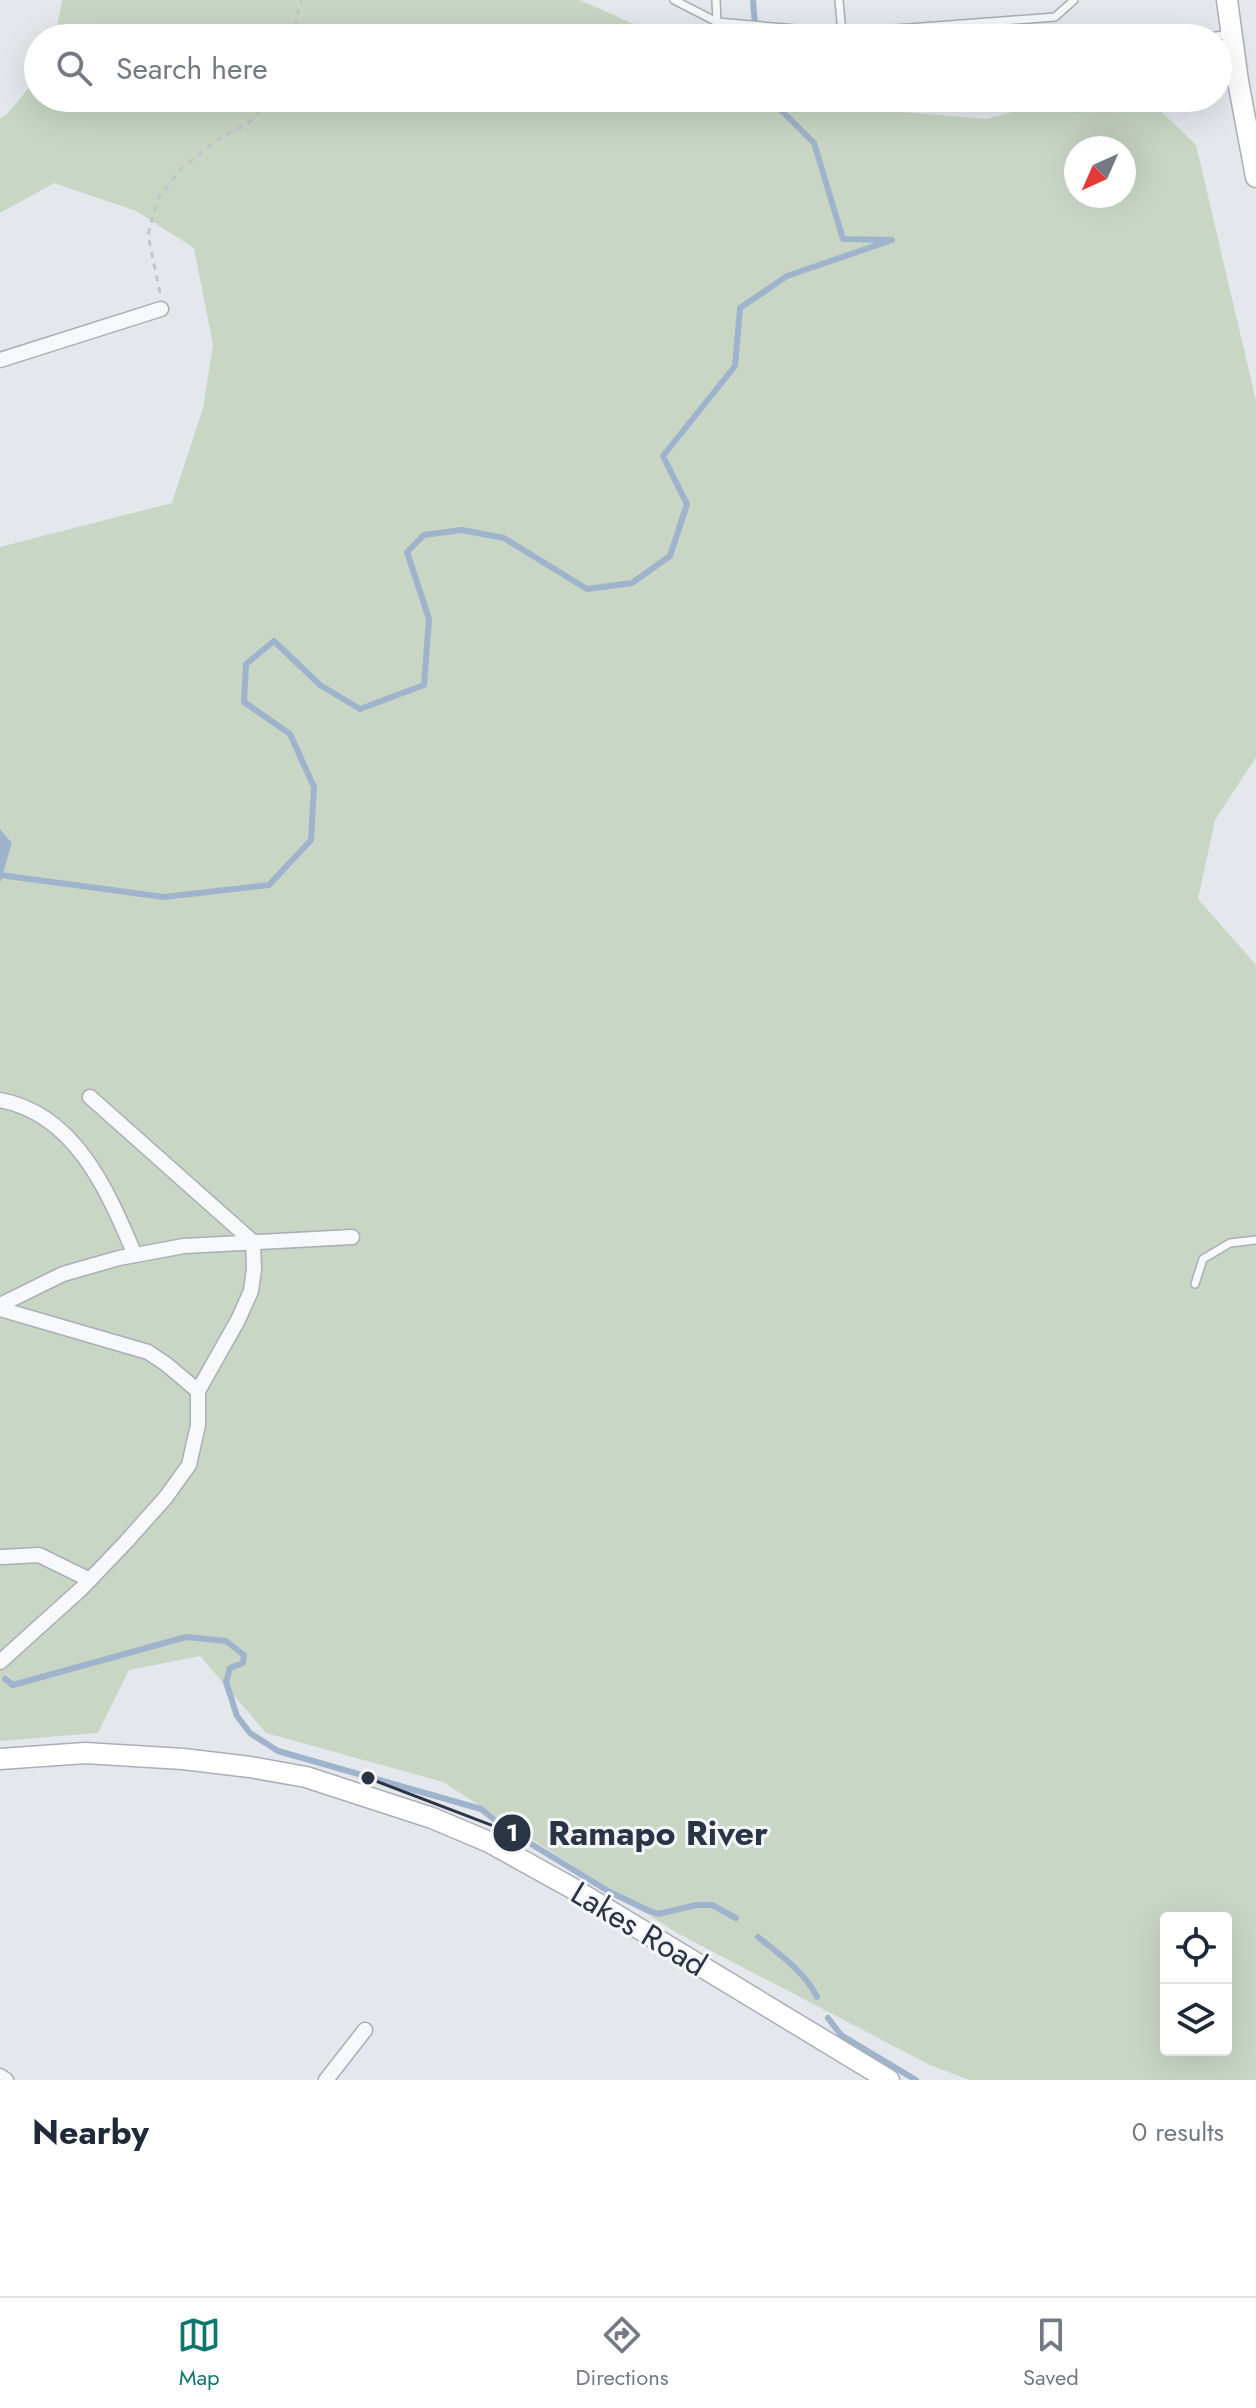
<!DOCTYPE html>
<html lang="en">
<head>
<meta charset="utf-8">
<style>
  body { margin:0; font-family:Jost,sans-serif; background:#f2f2f3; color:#1f2937 }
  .controls { position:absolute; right:24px; bottom:24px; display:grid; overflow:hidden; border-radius:8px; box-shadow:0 8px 32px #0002 }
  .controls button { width:72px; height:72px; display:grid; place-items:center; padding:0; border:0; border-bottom:2px solid #e0e1e3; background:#fff; color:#1f2937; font:40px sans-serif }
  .compass { position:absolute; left:1064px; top:136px; width:72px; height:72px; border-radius:50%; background:#fff; box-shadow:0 8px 32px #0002; rotate:225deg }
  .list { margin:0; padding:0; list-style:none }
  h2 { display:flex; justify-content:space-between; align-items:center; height:104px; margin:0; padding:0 32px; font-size:34px }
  h2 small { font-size:26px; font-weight:400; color:#747a83 }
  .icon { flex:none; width:44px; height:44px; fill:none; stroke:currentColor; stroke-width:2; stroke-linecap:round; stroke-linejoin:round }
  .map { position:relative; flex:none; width:1256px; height:2080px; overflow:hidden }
  .search { position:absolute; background:#fff; box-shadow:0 8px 32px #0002; left:24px; right:24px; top:24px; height:88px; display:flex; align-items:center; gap:20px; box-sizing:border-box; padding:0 28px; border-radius:44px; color:#747a83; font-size:30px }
  .sheet { height:216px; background:#fff }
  nav { display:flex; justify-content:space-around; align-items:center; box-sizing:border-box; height:112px; border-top:2px solid #e0e1e3; background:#fff; font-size:22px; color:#747a83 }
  nav a { display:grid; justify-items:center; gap:4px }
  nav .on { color:#0f766e }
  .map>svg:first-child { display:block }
  .green { fill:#c9d6c5; fill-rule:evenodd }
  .water { fill:#9fb4cc }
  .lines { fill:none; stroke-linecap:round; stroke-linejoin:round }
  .stream { stroke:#9fb4cc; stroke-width:6 }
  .lane-casing { stroke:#a9aeb7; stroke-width:10 }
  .street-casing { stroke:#a9aeb7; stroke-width:17 }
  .secondary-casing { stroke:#a9aeb7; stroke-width:23 }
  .path { stroke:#c2c5cb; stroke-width:3; stroke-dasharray:6 6; stroke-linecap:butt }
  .lane { stroke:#f7f8fa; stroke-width:7 }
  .street { stroke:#f7f8fa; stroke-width:14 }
  .secondary { stroke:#fff; stroke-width:20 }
  .labels { text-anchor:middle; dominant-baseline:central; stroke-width:6; stroke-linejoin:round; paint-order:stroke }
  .street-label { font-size:32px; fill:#2b3445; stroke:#f4f6f9 }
  .leader { fill:none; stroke:#2b3445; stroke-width:3 }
  .callout-dot { fill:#2b3445; stroke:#f4f6f9; stroke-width:3 }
  .mark-label { font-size:24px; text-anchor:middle; font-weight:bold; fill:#fff }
  .callout-label { font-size:34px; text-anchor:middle; font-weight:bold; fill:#2b3445; stroke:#f4f6f9; stroke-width:6; stroke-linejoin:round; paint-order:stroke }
</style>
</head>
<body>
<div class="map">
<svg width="1256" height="2080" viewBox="0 0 1256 2080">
  <rect width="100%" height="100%" fill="#e4e7ec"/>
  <g class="green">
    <path d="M62,0H580L665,38H55Z"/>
    <path d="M38,77V98H815L839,107L987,119L1064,98H1147L1196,145L1256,401V757L1215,820L1198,899L1256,965V2080H969L930,2065L677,1933L443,1782L266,1733L200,1656L129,1670L98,1733L0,1741V884L12,843L0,829V547L172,503L203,408L213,345L194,248L136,211L54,183L0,213V118L7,114ZM1076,148H1124V196H1076ZM1166,1918H1226V2050H1166Z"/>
  </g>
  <path class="water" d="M0,829L12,843L0,884Z"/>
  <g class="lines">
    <g class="stream">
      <path d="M753,0L755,25L758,38"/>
      <path d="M0,875L164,897L269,885L311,840L314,787L290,734L244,702L246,664L274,641L320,685L360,709L424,685L429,619L407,552L424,535L462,530L504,538L587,589L632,583L670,556L687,504L663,456L735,366L740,308L787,276L892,240L843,239L814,143L781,110L777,98"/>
      <path d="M5,1679L13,1685L186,1637L226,1641L244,1655L243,1663L230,1668L226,1682L237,1716L250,1733L278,1751L481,1809L505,1828L608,1891L647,1910L658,1914L696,1905H712L736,1918"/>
      <path d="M758,1937C779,1954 805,1972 817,1997"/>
      <path d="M828,2018L841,2035L916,2080"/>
    </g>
    <defs>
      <g id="lane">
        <path d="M674,0L717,22L842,33"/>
        <path d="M716,0L717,22"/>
        <path d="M839,0L842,33L1055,17L1074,0"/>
        <path d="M1204,38L1229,34"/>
        <path d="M1195,1284L1203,1259L1230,1243L1256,1240"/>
      </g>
      <g id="street">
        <path d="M0,360L161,309"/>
        <path d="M0,1100C76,1114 108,1192 135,1255"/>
        <path d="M0,1305L63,1274L119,1258L184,1246L352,1237"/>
        <path d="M0,1309L148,1352L166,1364L198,1391"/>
        <path d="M2,1557L39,1555L90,1580"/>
        <path d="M0,1662L81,1589L126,1542L166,1497L189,1465L198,1425V1391L238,1320L251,1291L254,1269L253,1242L90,1097"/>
        <path d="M0,2076L6,2080"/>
        <path d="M326,2080L365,2030"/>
      </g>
      <g id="secondary">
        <path d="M1227,0L1238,81L1256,177"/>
        <path d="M0,1759L85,1753L183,1759L250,1767L306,1777L432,1818L489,1842L572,1888L889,2080"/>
      </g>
    </defs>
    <use href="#lane" class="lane-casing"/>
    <use href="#street" class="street-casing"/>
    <use href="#secondary" class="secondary-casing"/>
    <g class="path">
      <path d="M293,38L299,5L302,0"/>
      <path d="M160,293L148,235L158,198L181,169L217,140L250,122L272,98"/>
    </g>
    <use href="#lane" class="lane"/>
    <use href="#street" class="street"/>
    <use href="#secondary" class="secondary"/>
  </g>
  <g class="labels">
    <g class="street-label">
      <text transform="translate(639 1929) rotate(31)">Lakes Road</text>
    </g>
  </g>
  <path class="leader" d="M368 1778L512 1833"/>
  <g class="callout-dot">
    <circle cx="368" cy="1778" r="8"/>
    <circle cx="512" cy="1833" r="20"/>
  </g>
  <g class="mark-label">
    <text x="512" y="1841">1</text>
  </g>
  <g class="callout-label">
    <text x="658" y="1845">Ramapo River</text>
  </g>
</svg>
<div class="controls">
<button><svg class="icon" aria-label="locate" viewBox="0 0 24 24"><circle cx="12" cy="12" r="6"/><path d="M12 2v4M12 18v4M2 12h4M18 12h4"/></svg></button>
<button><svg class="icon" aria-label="layers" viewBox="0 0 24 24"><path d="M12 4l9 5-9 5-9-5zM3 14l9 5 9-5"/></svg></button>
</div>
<svg class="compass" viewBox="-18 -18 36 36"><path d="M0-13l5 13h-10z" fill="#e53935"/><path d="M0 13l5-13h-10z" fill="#747a83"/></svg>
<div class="search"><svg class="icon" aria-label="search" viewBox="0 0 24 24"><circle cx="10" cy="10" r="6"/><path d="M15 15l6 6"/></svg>Search here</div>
</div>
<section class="sheet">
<h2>Nearby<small>0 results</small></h2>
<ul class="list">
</ul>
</section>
<nav>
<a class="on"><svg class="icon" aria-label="map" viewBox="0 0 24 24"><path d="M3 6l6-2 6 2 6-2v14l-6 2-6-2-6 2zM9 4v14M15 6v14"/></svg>Map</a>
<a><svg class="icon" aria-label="directions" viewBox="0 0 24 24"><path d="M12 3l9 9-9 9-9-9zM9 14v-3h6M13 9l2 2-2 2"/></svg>Directions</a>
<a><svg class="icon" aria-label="saved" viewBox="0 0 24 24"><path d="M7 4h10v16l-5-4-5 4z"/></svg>Saved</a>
</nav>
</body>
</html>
